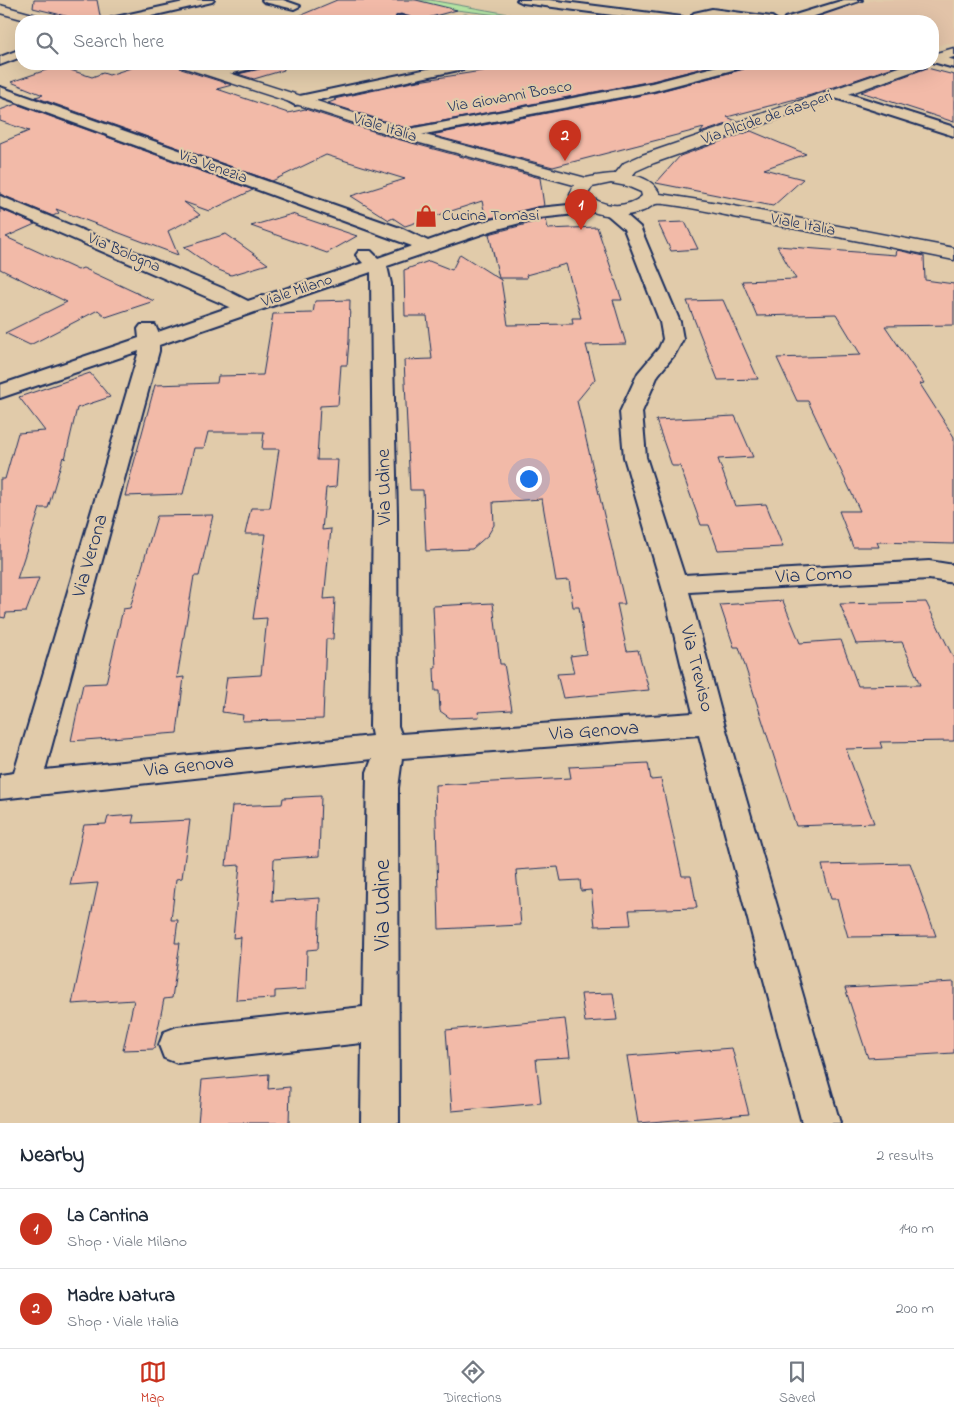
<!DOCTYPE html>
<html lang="en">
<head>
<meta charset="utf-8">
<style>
  body { margin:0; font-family:"Indie Flower",sans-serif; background:#f6f6f7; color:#1f2937 }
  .you { position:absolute; left:528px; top:478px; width:18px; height:18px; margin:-12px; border:4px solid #fff; border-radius:50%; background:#1a73e8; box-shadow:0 0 0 8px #1a73e833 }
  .badge { display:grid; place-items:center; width:32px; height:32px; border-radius:50%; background:#c8321e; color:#fff; font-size:16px; font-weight:700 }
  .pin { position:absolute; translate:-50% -41px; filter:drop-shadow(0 1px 2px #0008) }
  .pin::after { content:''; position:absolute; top:26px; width:18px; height:15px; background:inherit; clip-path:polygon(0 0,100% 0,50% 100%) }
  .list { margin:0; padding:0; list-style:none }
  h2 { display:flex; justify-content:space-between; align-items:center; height:65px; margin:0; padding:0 20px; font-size:21px }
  h2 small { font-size:16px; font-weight:400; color:#747a83 }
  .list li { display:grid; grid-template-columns:32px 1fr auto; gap:15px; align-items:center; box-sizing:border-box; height:80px; padding:0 20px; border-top:1px solid #e0e1e3 }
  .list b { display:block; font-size:19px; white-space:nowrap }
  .list p { margin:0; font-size:16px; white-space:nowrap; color:#747a83 }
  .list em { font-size:16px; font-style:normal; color:#747a83 }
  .icon { flex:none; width:28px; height:28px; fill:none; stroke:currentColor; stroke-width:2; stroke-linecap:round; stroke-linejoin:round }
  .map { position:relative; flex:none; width:954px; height:1123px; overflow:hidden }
  .search { position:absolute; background:#fff; box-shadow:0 5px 20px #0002; left:15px; right:15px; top:15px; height:55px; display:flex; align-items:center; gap:12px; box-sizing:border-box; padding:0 18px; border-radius:20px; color:#747a83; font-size:19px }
  .sheet { height:225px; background:#fff }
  nav { display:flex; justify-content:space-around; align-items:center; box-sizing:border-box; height:70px; border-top:1px solid #e0e1e3; background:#fff; font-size:14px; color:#747a83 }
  nav a { display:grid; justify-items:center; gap:2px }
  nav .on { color:#c8321e }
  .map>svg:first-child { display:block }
  .built { fill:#e2c3a8 }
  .green { fill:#b5e5a4; stroke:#688a81 }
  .building { fill:#f2baa8; stroke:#1b2f5e }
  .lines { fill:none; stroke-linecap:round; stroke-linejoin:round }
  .minor-casing { stroke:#1b2f5e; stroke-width:4 }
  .tertiary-casing { stroke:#1b2f5e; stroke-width:3 }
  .secondary-casing { stroke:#1b2f5e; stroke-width:3 }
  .minor { fill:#e1cbaa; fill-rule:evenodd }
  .tertiary { fill:#e1cbaa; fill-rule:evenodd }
  .secondary { fill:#e1cbaa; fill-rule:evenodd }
  .labels { text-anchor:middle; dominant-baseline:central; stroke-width:4.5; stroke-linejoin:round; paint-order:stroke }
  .far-street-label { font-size:16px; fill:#1b2f5e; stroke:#e1cbaa }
  .far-poi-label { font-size:16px; fill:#1b2f5e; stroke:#e1cbaa; text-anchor:start }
  .street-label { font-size:20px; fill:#1b2f5e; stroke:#e1cbaa }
  .near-street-label { font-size:24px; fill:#1b2f5e; stroke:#e1cbaa }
</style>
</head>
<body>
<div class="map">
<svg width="954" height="1123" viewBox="0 0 954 1123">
  <rect width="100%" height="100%" fill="#e1cbaa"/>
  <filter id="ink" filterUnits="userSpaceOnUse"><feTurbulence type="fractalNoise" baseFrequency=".02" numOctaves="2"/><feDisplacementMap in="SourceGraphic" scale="10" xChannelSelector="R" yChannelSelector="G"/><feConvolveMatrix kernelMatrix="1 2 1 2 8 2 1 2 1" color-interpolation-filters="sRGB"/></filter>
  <g filter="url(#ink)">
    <path class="built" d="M874,0H954V44L946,43L933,47V21H798Z"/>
    <path class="green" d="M394,0H430L548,21L456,10L417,9C430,12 453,21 465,14L519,21C477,21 432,23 394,0Z"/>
    <g class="building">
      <path d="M34,0H97L101,21H86L33,8Z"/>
      <path d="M337,0H416L457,10L416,21L401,14L397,15L394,21H287Z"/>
      <path d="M143,64H178L181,69L232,85L217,89L288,113L305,109L397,139L540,178L544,206L486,219L482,201L405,226L393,218L389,220L351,196L405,179L326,155L272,181L35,97L43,95L11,82L58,66L92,77L103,73L109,75Z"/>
      <path d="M263,64H283L284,70L254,79L238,74L260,69Z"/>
      <path d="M526,64H719L652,81L406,128L328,103L336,100L334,99L412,82Z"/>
      <path d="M747,64H902L811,95L727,117L736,121L700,133L704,128L553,167L431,135L653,93L744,69Z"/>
      <path d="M927,68L954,75V122L861,92Z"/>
      <path d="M16,104L253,190L209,211L184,202L200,215L168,231L178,255L56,209L59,213L53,216L0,194V143L29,131L0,121V110Z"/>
      <path d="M751,131L806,154L764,169L803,179L773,206L656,183L680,156Z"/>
      <path d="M0,209L35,224L6,237L78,270L83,268L154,301L106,317L98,310L30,345L5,333L67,302L0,269Z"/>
      <path d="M292,214L357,236L327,253L251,226Z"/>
      <path d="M546,219L548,229L597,227L622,300H613L626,344L586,345L595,379L577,401L625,604H617L627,651L638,650L649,690L563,698L557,674L574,673L570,656L586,654L579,607H573L569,580L556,581L542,499L493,502L494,525L488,535L472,549L426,551L423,490H410L404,360L432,359L427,316H405L404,270L429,261L452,270L460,254L501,280L508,325L573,324L572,318H581L566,264L526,275L527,278H499L489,234Z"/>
      <path d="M685,222L698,249L671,251L658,223Z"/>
      <path d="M226,234L268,264L231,275L214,268L184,247Z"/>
      <path d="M777,246L896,255L897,250L924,256L925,280L954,284V325L885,326L924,383L920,384L954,437V544L877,542L879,547H853L839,511H860L808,401H797L777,358L861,355L836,314L757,316L742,281L796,279Z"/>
      <path d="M350,300L349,341L347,365H341L338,405L320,406L317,460H338L336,487L326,488L322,530L331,529L324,599L335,598L333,639H326L323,719L242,721L243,715L222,712L227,677L261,675L267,618L253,619L266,534H245L251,508H270L279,449H262L264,432H208L204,448H194L183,494L125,496L155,385L217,383L218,376L263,375L273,314L313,313L315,301Z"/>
      <path d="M723,300L758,379L718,380L687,301Z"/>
      <path d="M90,373L110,397L77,408L65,459L63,457L48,508H40L17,579L39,578L26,612L6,613L5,618L0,617V479H5L18,433L45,431L19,397Z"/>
      <path d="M735,416L753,457L718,459L735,506L766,504L783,547L718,550L709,525H701L680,466H672L656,420Z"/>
      <path d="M213,515L199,576H194L177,678L184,677L177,733L71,741L83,684L106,683L123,609L130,608L157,516Z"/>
      <path d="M783,601L800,643L841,640L858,686L920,685L902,642L856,644L840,604L926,602L954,659V741L880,742L882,748L846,749L874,823L796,826L739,647H734L720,605Z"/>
      <path d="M493,603L500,664H504L512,710L478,712L479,717L450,718L440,711L439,691H435L434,668H436L433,606Z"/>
      <path d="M648,763L651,780L661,779L682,876H691L697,908L629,910L631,925L595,926L591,890L581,891L580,880L561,881L558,867L516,870L521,925L439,929L435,785L571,778L569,767Z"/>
      <path d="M321,796L319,856L274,859L272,901L320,898L318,949L307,950L306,989L275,991V998L236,1000L241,937L233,938L240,865L226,866L232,806L282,804L283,798Z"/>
      <path d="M134,815L132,823L190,820L182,878L176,879L171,920H178L175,943H180L172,998L164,999L154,1049L123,1050L134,1000L72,1004L98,883L70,885L84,825L106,824L108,817Z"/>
      <path d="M910,863L936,936L848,937L837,899H831L822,865Z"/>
      <path d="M954,982V1053L868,1058L845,988Z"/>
      <path d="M613,993L617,1020L585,1022L581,994Z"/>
      <path d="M565,1019L570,1057L536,1059L541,1103L452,1111L446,1030Z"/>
      <path d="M732,1048L749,1114L638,1123L627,1056Z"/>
      <path d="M269,1074L268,1089L290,1087L289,1123H198L202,1080Z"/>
    </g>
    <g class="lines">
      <defs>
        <g id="minor">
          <path d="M193,0H214L212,2L130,21H109L111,18Z"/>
          <path d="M262,0H283L300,6L294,9L264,2Z"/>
          <path d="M517,0H549L682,17L688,21H657L523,3Z"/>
          <path d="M844,0H862L800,21H783L785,18Z"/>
          <path d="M712,9L772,17L778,21L733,19L734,21C722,21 700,25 692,15L694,13Z"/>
          <path d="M401,16L409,18L411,21H396L397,17Z"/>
          <path d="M21,49V57L0,65V57Z"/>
          <path d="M933,54L954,60V68L933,62Z"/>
          <path d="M239,64H261L260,67L215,77L208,73L210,70Z"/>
          <path d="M451,64H474L468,68L295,105L288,101L295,97Z"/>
          <path d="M725,64H745L744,67L653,91L404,138L397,134L404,130L652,83Z"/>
          <path d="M0,87L403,229L428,241L482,222L539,208L598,202L605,205L616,206L640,227L680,322L683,339L675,354L658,375L642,412L646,457L684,575L929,561L954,565V583L929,579L689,592L724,723L840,1123H802L699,735L402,758L398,788L399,1123H361L362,1043L177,1063L164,1058L159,1045L164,1032L177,1027L363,1007L367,772L372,759L0,799V775L14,773L139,351L0,398V385L139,338L138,329L141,325H155L158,332L230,307L0,207V196L222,288L248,301L363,263L356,255L359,251H371L378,258L412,246L0,96ZM603,211L624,229L660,322L663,339L659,348L638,373L620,412L624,457L666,601L693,713L401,734L398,726L397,513L391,284L387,266L494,230L539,218ZM371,272L373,513L370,726L372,736L45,770L159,351V345Z"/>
          <path d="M837,90L954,127V136L832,97L830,94L832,91Z"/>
        </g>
        <g id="tertiary">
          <path d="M954,48V57L933,63V54Z"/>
          <path d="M907,64H927L925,67L654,163L636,171L626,183H614L611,179L624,163L642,155Z"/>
        </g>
        <g id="secondary">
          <path d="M0,5L47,18L49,21H29L0,13Z"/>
          <path d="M180,64H201L410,131L586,178C608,173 648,168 660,194L718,203L954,248V260C881,245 808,231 734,217C721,214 666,202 656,204C652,205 647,210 643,211C619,220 585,217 570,195L574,185L398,137L182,67ZM611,183L627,186L641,192L642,196C627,209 602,208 588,194L592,187Z"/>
        </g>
      </defs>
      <use href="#minor" class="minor-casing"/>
      <use href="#tertiary" class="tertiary-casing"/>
      <use href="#secondary" class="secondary-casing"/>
      <use href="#minor" class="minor"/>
      <use href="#tertiary" class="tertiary"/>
      <use href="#secondary" class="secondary"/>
    </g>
  </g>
  <defs>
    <symbol id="shop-bare" viewBox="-9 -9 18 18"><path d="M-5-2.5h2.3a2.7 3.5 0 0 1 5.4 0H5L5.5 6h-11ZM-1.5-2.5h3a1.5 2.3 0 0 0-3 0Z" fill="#c8321e" stroke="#e1cbaa" stroke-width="2.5" paint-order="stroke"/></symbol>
  </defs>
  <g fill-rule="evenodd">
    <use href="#shop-bare" x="410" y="200" width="32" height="32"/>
  </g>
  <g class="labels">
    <g class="far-street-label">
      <text transform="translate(510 97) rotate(-10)">Via Giovanni Bosco</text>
      <text transform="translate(767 118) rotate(-19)">Via Alcide de Gasperi</text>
      <text transform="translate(385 128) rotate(17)">Viale Italia</text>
      <text transform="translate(213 167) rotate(20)">Via Venezia</text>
      <text transform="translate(803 225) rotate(11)">Viale Italia</text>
      <text transform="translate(124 253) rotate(23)">Via Bologna</text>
      <text transform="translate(297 291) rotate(-19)">Viale Milano</text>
    </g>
    <g class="far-poi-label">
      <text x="442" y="216">Cucina Tomasi</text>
    </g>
    <g class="street-label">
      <text transform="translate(385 487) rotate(-91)">Via Udine</text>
      <text transform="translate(91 556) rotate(-74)">Via Verona</text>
      <text transform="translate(814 576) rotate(-3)">Via Como</text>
      <text transform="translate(696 669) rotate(76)">Via Treviso</text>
      <text transform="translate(594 732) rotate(-4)">Via Genova</text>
      <text transform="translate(189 767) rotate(-6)">Via Genova</text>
    </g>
    <g class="near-street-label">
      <text transform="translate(383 905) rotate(-90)">Via Udine</text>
    </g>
  </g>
</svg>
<div class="you"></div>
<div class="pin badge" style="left:581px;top:230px">1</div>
<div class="pin badge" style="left:565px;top:161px">2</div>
<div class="search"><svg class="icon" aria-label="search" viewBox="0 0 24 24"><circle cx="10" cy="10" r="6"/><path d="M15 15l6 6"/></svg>Search here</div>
</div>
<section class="sheet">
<h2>Nearby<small>2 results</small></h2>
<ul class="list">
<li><span class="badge">1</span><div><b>La Cantina</b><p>Shop · Viale Milano</p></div><em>140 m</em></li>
<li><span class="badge">2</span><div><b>Madre Natura</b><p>Shop · Viale Italia</p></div><em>200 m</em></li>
</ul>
</section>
<nav>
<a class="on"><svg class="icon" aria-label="map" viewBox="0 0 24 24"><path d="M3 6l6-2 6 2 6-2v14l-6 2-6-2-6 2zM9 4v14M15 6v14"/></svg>Map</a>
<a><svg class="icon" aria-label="directions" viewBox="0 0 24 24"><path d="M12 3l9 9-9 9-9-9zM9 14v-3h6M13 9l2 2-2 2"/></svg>Directions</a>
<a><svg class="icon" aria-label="saved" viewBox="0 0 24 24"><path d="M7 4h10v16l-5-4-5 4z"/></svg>Saved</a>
</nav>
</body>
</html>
